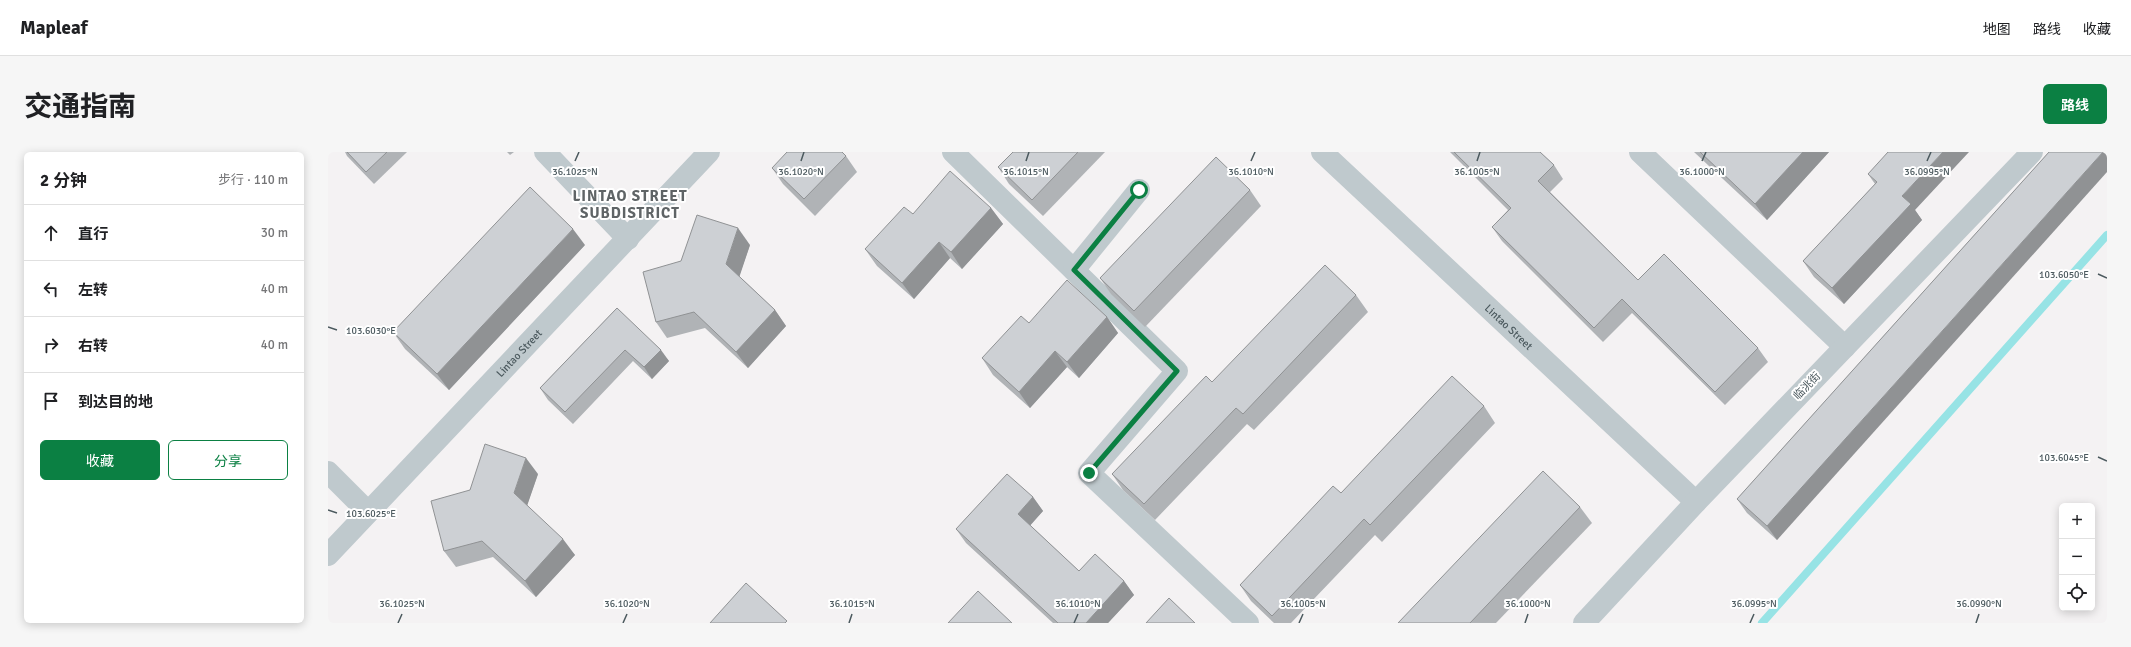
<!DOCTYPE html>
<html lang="zh">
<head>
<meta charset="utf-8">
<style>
  body { margin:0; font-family:Signika,"Noto Sans SC",sans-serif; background:#f6f6f6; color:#202124 }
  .controls { position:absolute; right:12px; bottom:12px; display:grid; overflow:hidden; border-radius:6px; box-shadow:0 2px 10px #0003 }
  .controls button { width:36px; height:36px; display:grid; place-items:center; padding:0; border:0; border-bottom:1px solid #e0e0e0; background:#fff; color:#202124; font:20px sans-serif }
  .stop { position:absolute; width:12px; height:12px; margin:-9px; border:3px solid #0b8043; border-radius:50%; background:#fff }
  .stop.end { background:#0b8043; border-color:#fff; box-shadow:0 1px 4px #0008 }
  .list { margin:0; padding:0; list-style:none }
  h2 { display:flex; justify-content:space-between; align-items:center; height:52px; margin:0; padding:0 16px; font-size:17px }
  h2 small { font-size:13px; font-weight:400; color:#757577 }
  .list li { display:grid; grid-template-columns:26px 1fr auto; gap:12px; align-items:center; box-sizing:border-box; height:56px; padding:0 16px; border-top:1px solid #e0e0e0 }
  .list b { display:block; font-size:15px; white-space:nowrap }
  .list em { font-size:13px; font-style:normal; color:#757577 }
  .actions { display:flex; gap:8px; padding:12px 16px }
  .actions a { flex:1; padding:9px 0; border:1px solid #0b8043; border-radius:6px; text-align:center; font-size:14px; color:#0b8043 }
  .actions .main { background:#0b8043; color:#fff }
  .icon { flex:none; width:22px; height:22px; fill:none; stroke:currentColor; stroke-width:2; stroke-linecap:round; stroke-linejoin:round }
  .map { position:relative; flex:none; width:1779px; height:471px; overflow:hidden; border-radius:6px }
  header { display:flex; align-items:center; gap:24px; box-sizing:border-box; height:56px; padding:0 20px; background:#fff; border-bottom:1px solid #e0e0e0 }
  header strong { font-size:19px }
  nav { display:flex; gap:22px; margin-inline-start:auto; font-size:14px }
  .intro { display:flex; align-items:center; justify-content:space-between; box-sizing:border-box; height:96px; padding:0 24px }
  h1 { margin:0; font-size:28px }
  .button { padding:10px 18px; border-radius:6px; background:#0b8043; color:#fff; font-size:14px; font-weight:700 }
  main { display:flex; gap:24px; padding:0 24px }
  aside { flex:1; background:#fff; border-radius:6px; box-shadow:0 2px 10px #0003 }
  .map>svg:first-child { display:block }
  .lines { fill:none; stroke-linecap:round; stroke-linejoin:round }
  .stream { stroke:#97e3e5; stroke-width:8 }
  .minor { stroke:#bfc9cd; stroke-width:22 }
  .wall { fill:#b0b3b6 }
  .shaded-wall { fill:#909294 }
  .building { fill:#cdd0d4; stroke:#909294 }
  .route { stroke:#0b8043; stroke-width:5 }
  .ticks { fill:none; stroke:#4b595e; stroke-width:1.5 }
  .labels { text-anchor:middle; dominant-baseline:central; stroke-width:4; stroke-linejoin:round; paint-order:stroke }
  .street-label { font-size:11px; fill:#4b595e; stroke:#fff }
  .district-label { font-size:15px; font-weight:bold; letter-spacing:1px; fill:#5f6466; stroke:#fff }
  .ticks-label { font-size:10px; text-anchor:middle; fill:#4b595e; stroke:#fff; stroke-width:4; stroke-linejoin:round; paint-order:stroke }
</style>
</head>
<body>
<header>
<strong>Mapleaf</strong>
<nav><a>地图</a><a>路线</a><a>收藏</a></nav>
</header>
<div class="intro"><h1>交通指南</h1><a class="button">路线</a></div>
<main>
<aside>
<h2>2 分钟<small>步行 · 110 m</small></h2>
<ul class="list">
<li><svg class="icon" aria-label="ahead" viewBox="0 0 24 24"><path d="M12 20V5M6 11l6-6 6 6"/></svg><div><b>直行</b></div><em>30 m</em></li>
<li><svg class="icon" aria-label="left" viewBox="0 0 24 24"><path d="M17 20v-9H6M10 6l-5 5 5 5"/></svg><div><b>左转</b></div><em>40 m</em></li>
<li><svg class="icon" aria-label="right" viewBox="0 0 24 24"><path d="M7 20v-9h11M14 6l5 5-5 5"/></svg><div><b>右转</b></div><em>40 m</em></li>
<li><svg class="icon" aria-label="arrive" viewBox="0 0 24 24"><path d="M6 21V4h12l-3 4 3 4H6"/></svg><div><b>到达目的地</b></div></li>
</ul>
<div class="actions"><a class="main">收藏</a><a>分享</a></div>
</aside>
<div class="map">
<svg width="1779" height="471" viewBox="0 0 1779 471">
  <rect width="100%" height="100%" fill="#f4f2f3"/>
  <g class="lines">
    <path class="stream" d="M1434,471L1779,83"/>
    <g class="minor">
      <path d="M217,0L300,87"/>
      <path d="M625,0L849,219L761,321L920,471"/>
      <path id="s1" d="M994,0L1368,350"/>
      <path d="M1312,0L1517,195"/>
      <path d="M746,118L811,38"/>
      <path d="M0,320L40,360"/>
      <path id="s2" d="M0,403L381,0"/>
      <path d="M1256,471L1368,350L1704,0"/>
    </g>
  </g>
  <g class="wall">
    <path d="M17,0H79L46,32L19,4Z"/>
    <path d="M179,0H186L182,3Z"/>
    <path d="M685,0H777L715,64L681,32L670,15Z"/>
    <path d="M1122,0H1212L1226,13L1235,27L1222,40L1310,128L1430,196L1440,210L1397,253L1304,161L1275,190L1174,89L1164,75L1180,58Z"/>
    <path d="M1366,0H1501L1439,68Z"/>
    <path d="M1721,0L1449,388L1419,361L1409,347Z"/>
    <path d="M518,4L529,20L487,64L455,32L444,16Z"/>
    <path d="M1540,22L1587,58L1594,68L1516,152L1486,125L1475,109L1547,32Z"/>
    <path d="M922,38L933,54L817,175L783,142L772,126Z"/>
    <path d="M663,56L675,72L634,117L622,106L586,147L549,114L537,97L585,62Z"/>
    <path d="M257,93L121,238L77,197L65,180Z"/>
    <path d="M422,93L411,124L447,158L458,174L420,216L377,176L339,186L328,170Z"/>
    <path d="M1028,143L1040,160L926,278L919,272L827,368L795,338L784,322L884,230Z"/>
    <path d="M289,156L341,209L324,227L305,209L245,272L220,248L212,236Z"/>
    <path d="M779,165L790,181L751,226L739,215L702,256L665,223L654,206L701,171Z"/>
    <path d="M1156,254L1167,271L1054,390L1047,383L963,471H946L923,449L912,433Z"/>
    <path d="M210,322L199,353L247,403L208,445L165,405L128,415L116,399Z"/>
    <path d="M705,345L715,359L702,373L751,419L796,429L806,443L780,471H725L638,391L628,377Z"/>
    <path d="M1252,355L1264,371L1168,471H1070Z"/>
  </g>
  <g class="shaded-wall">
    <path d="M1475,0H1501L1439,68L1427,52Z"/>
    <path d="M1615,0H1641L1587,58L1594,68L1516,152L1504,136L1574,44Z"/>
    <path d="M1775,0H1779V20L1449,388L1439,374Z"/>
    <path d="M663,56L675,72L634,117L623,100Z"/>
    <path d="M410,76L422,93L410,129L398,112Z"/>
    <path d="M245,77L257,93L121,238L109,222Z"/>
    <path d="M611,90L622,106L586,147L574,131Z"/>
    <path d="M447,158L458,174L420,216L408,200Z"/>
    <path d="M779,165L790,181L751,226L739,210Z"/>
    <path d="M333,198L341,209L324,227L316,215Z"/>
    <path d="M727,199L739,215L702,256L691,240Z"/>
    <path d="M198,306L210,322L198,357L186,341Z"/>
    <path d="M705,345L715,359L700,376L690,362Z"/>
    <path d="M235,387L247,403L208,445L197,429Z"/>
    <path d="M796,429L806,443L780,471H758Z"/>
  </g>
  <g class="building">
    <path d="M19,0H59L38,20Z"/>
    <path d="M459,0H514L518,4L476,47L444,16Z"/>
    <path d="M685,0H750L704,48L670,15Z"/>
    <path d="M1126,0H1212L1226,13L1210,29L1310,128L1336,102L1430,196L1387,240L1294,147L1266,176L1164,75L1183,56Z"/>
    <path d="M1372,0H1475L1427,52Z"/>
    <path d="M1560,0H1615L1574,44L1583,52L1504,136L1475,109L1549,30L1540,22Z"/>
    <path d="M1721,0H1775L1439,374L1409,347Z"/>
    <path d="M888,5L922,38L806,159L772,126Z"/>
    <path d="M622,19L663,56L623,100L611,90L574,131L537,97L576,55L585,62Z"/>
    <path d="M202,35L245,77L109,222L65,180Z"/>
    <path d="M369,63L410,76L398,112L447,158L408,200L366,160L328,170L315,120L353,109Z"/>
    <path d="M997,113L1028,143L915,262L908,256L816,352L784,322L878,224L884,230Z"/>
    <path d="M739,128L779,165L739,210L727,199L691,240L654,206L693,164L701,171Z"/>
    <path d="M289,156L333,198L316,215L297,198L237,260L212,236Z"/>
    <path d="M1124,224L1156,254L1042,373L1036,367L944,464L912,433L1005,334L1013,341Z"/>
    <path d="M157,292L198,306L186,341L235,387L197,429L154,389L116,399L103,349L142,338Z"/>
    <path d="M1215,319L1252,355L1142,471H1070Z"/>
    <path d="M679,322L705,345L690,362L751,419L767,402L796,429L758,471H730L628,377Z"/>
    <path d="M418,431L459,469L457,471H382Z"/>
    <path d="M650,439L684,471H620Z"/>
    <path d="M841,446L867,471H818Z"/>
  </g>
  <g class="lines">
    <path class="route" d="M761,321L849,219L746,118L811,38"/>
  </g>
  <path class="ticks" d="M247,9L251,0M473,9L476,0M698,9L701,0M923,9L927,0M1149,9L1152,0M1374,9L1378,0M1599,9L1603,0M1770,122L1779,126M0,175L9,178M1770,305L1779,309M0,358L9,361M70,471L74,462M295,471L299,462M521,471L524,462M746,471L750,462M971,471L975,462M1197,471L1200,462M1422,471L1426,462M1648,471L1651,462"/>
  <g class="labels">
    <g class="street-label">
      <text stroke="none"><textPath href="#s1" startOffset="256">Lintao Street</textPath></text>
      <text stroke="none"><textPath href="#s2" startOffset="278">Lintao Street</textPath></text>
      <text transform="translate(1479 234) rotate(-46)">临洮街</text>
    </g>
    <g class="district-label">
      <text x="302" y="44">LINTAO STREET<tspan x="302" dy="17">SUBDISTRICT</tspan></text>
    </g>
  </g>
  <g class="ticks-label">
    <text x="247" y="23">36.1025°N</text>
    <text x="473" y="23">36.1020°N</text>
    <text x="698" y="23">36.1015°N</text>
    <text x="923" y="23">36.1010°N</text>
    <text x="1149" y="23">36.1005°N</text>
    <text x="1374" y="23">36.1000°N</text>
    <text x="1599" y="23">36.0995°N</text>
    <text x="1736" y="126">103.6050°E</text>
    <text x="43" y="182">103.6030°E</text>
    <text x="1736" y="309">103.6045°E</text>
    <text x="43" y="365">103.6025°E</text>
    <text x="74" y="455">36.1025°N</text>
    <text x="299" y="455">36.1020°N</text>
    <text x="524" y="455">36.1015°N</text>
    <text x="750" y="455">36.1010°N</text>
    <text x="975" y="455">36.1005°N</text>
    <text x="1200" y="455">36.1000°N</text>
    <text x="1426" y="455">36.0995°N</text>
    <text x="1651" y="455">36.0990°N</text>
  </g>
</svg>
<div class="controls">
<button>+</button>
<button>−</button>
<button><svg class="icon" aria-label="locate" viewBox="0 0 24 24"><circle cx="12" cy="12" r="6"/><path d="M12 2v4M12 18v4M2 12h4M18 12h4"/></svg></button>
</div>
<div class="stop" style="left:811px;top:38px"></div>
<div class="stop end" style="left:761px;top:321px"></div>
</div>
</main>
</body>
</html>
